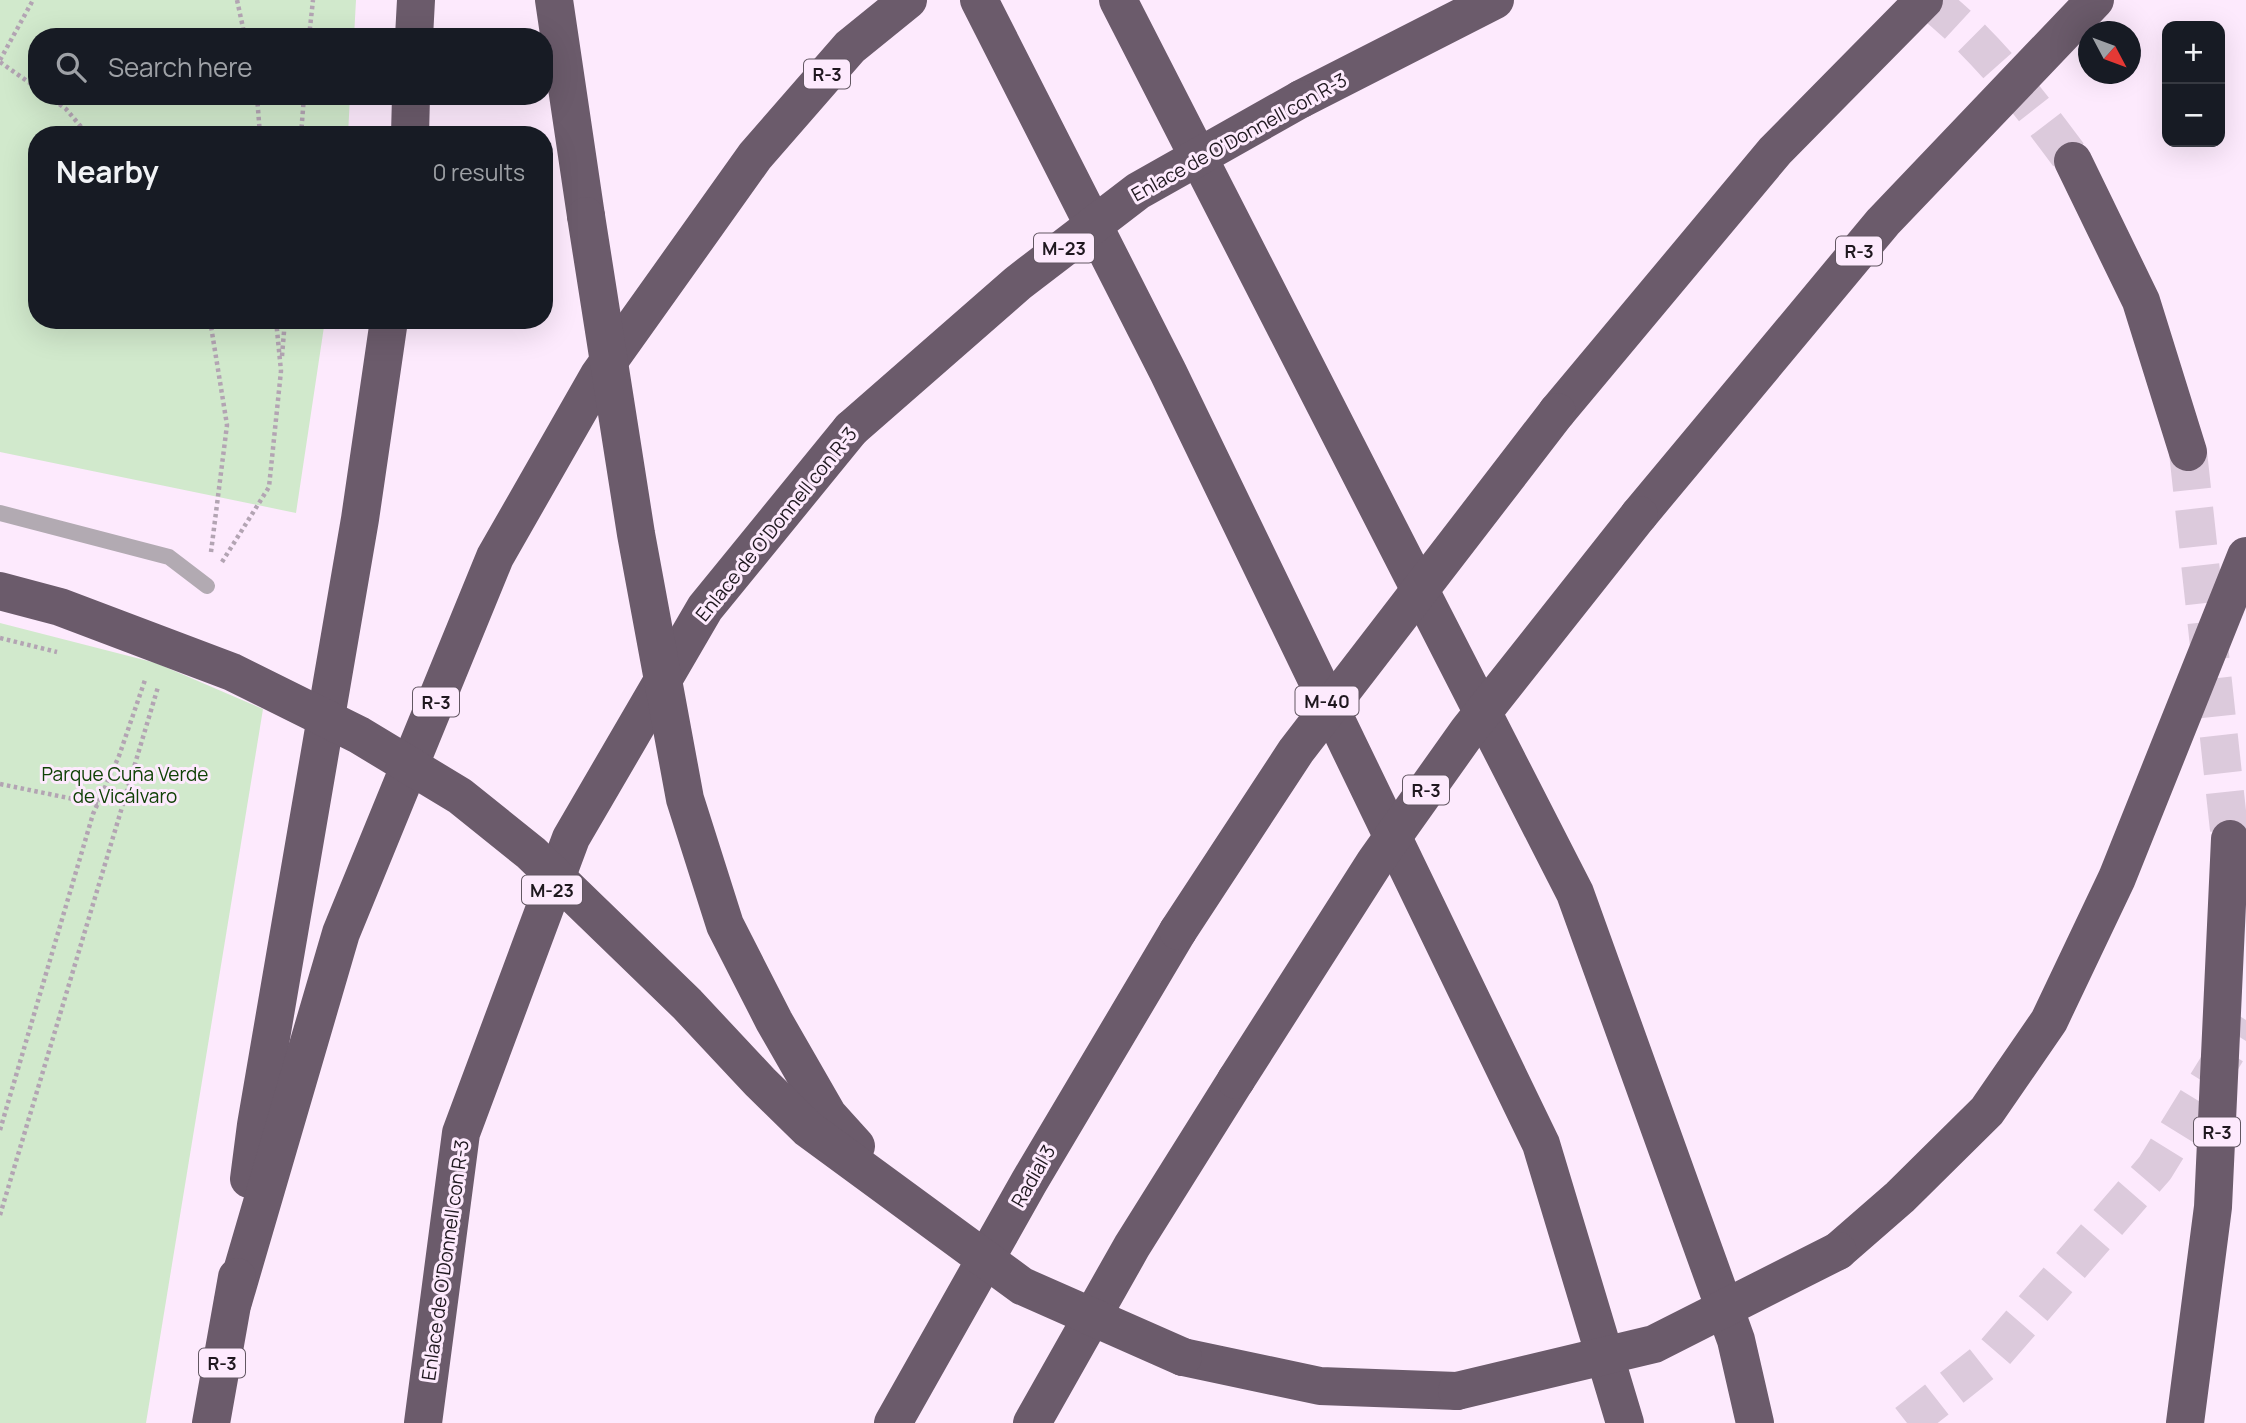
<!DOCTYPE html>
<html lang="en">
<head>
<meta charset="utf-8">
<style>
  body { margin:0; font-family:Manrope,sans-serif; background:#242831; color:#f1f3f6 }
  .controls { position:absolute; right:21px; top:21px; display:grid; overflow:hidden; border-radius:14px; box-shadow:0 7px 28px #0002 }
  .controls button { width:63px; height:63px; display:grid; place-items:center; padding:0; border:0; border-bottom:2px solid #363941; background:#171b24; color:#f1f3f6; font:35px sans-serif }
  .compass { position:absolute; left:2078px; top:21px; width:63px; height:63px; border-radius:50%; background:#171b24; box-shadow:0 7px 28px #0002; rotate:131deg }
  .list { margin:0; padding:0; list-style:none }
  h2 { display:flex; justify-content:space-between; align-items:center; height:91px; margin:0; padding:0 28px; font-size:30px }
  h2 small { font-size:23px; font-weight:400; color:#9ea1a6 }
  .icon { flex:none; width:38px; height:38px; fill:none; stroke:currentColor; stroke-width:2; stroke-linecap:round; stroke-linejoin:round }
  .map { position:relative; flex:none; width:2246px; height:1423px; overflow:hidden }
  .search { position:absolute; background:#171b24; box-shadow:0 7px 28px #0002; left:28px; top:28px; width:525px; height:77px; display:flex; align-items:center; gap:18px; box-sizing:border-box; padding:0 24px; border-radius:28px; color:#9ea1a6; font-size:26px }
  .panel { position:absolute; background:#171b24; box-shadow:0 7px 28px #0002; left:28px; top:126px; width:525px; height:203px; border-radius:28px }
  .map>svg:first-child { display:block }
  .green { fill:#d1e9cc }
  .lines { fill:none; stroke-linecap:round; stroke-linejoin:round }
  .motorway-tunnel { stroke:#dccadc; stroke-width:38; stroke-dasharray:38 19; stroke-linecap:butt }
  .path { stroke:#b3a4b3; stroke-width:4.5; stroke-dasharray:3.5 3.5; stroke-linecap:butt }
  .service { stroke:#b2aab2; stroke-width:16 }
  .motorway { stroke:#6b5b6b; stroke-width:38 }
  .motorway-bridge { stroke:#6b5b6b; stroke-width:38 }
  .labels { text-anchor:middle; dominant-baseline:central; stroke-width:6; stroke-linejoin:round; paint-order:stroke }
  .shield { fill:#fdeafd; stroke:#625762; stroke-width:2 }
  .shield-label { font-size:18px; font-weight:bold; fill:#1f181f }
  .street-label { font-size:19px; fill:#1f181f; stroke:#fdeafd }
  .park-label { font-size:19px; fill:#0f4105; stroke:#fdeafd }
</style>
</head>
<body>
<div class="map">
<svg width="2246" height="1423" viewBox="0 0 2246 1423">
  <rect width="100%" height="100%" fill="#fdeafd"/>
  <g class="green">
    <path d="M0,0H356L354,37H37V96H350L348,135H37V320H325L296,513L0,452Z"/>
    <path d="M0,623L156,663L263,709L146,1423H0Z"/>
  </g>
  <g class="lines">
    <g class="motorway-tunnel">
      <path d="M1929,0C1986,45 2030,103 2073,161"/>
      <path d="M2188,452L2230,839"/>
      <path d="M1907,1423L1992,1356L2155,1168L2246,1020"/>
    </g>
    <g class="path">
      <path d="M237,0L245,37"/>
      <path d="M309,37L313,0"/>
      <path d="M0,60L33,0"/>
      <path d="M0,62L37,88"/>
      <path d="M48,96L66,109L88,135"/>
      <path d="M257,96L260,135"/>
      <path d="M301,135L304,96"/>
      <path d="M210,320L227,425L211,552"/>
      <path d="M282,356L285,320"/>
      <path d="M222,562L269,487L281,371L276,320"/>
      <path d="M0,638L57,652"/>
      <path d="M0,784L98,804"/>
      <path d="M0,1130L93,814L119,756L145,680"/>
      <path d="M0,1215L158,687"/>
    </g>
    <path class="service" d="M0,513L169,557L207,586"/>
    <g class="motorway">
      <path d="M554,0L586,216"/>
      <path d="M979,0L1168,372L1541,1144L1625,1423"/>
      <path d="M1118,0L1575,893L1736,1340L1755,1423"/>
      <path d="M414,37L416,0"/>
      <path d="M1301,99L1495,0"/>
      <path d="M410,135L411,96"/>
      <path d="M2073,161L2141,301L2188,452"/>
      <path d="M1557,412L1775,151L1924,0"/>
      <path d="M1639,515L1883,222L2095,0"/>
      <path d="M249,1179L256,1125L360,519L389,320"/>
      <path d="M1838,1251L1900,1197L1987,1111L2049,1021L2117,878L2246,556"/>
      <path d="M233,1302L341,933L495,557L599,375L755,156L850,47L908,0"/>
      <path d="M1183,1357L1320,1386L1457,1391"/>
      <path d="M211,1423L237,1277"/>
      <path d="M423,1423L461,1133L571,838L705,608L851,429"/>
      <path d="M893,1423L1029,1182L1178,931"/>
      <path d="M1032,1423L1132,1246L1236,1080"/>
      <path d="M2185,1423L2213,1207L2230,839"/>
    </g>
    <g class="motorway-bridge">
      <path d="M586,216L636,534L685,799L725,925L774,1021L828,1115L856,1146"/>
      <path d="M851,429L1018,283L1138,191L1301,99"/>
      <path d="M0,591L60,607L232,672L359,735L460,796L531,853L687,1004L760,1082L808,1129L1022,1286L1183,1357"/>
      <path d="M1178,931L1296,751L1557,412"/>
      <path d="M1236,1080L1375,862L1468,731L1639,515"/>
      <path d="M1457,1391L1654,1344L1838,1251"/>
    </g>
  </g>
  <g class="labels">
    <g class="shield">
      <rect x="804" y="59.5" width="46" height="29" rx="5"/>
      <rect x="1034" y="233.5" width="60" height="29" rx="5"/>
      <rect x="1836" y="236.5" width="46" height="29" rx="5"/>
      <rect x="1295.5" y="686.5" width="63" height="29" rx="5"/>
      <rect x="413" y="687.5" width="46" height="29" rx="5"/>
      <rect x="1403" y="775.5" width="46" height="29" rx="5"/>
      <rect x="522" y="875.5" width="60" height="29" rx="5"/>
      <rect x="2194" y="1117.5" width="46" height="29" rx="5"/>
      <rect x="199" y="1348.5" width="46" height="29" rx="5"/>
    </g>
    <g class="shield-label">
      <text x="827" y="74">R-3</text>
      <text x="1064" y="248">M-23</text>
      <text x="1859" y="251">R-3</text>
      <text x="1327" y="701">M-40</text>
      <text x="436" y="702">R-3</text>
      <text x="1426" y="790">R-3</text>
      <text x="552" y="890">M-23</text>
      <text x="2217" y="1132">R-3</text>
      <text x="222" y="1363">R-3</text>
    </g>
    <g class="street-label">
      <text transform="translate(1239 137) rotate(-29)">Enlace de O'Donnell con R-3</text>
      <text transform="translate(776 524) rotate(-51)">Enlace de O'Donnell con R-3</text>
      <text transform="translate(1033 1176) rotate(-60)">Radial 3</text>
      <text transform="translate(445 1260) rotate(-82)">Enlace de O'Donnell con R-3</text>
    </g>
    <g class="park-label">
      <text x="125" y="774">Parque Cuña Verde<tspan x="125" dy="22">de Vicálvaro</tspan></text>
    </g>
  </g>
</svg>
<div class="controls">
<button>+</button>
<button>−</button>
</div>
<svg class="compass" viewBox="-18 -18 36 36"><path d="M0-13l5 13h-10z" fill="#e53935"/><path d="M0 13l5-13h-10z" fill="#9ea1a6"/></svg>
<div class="search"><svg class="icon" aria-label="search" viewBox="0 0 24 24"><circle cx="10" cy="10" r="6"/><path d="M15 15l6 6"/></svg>Search here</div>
<section class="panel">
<h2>Nearby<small>0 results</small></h2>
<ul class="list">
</ul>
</section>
</div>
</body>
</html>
